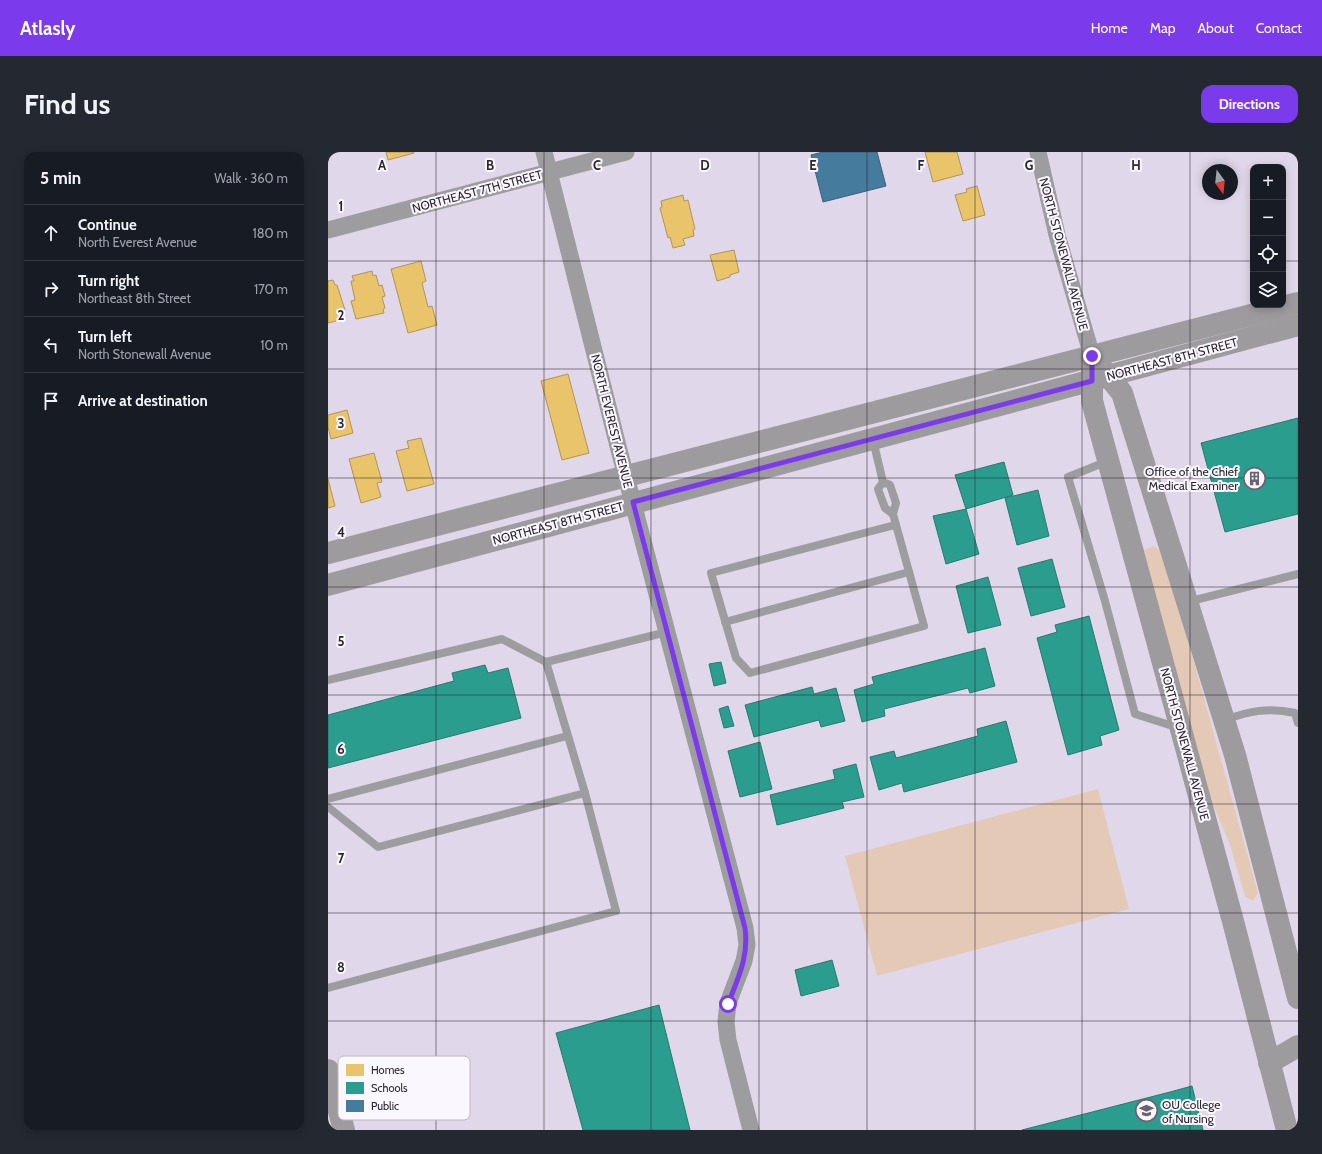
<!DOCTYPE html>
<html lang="en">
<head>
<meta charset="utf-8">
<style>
  body { margin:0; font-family:Cabin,sans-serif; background:#242831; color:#f1f3f6 }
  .controls { position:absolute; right:12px; top:12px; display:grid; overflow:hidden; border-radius:8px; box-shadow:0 2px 10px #0003 }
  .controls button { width:36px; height:36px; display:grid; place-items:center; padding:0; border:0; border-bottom:1px solid #363941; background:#171b24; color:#f1f3f6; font:20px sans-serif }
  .compass { position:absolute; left:874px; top:12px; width:36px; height:36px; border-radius:50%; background:#171b24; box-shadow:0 2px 10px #0003; rotate:165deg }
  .stop { position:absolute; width:12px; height:12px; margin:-9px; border:3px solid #7c3aed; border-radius:50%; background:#fff }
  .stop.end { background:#7c3aed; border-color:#fff; box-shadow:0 1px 4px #0008 }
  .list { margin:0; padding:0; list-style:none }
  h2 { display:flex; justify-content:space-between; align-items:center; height:52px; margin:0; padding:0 16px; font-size:17px }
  h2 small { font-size:13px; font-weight:400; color:#9ea1a6 }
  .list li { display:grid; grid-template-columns:26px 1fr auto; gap:12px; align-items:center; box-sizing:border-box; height:56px; padding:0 16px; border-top:1px solid #363941 }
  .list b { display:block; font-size:15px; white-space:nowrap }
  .list p { margin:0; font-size:13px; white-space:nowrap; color:#9ea1a6 }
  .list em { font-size:13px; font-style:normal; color:#9ea1a6 }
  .icon { flex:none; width:22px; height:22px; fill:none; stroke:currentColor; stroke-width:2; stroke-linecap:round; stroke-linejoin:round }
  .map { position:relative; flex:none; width:970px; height:978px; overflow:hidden; border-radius:12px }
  header { display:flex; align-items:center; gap:24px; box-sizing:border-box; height:56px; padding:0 20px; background:#7c3aed; color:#fff }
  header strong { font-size:19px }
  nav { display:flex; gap:22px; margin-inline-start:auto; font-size:14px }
  .intro { display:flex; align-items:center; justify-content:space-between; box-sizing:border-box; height:96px; padding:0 24px }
  h1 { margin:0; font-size:28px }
  .button { padding:10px 18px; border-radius:12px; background:#7c3aed; color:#fff; font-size:14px; font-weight:700 }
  main { display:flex; gap:24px; padding:0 24px }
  aside { flex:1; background:#171b24; border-radius:12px; box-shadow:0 2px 10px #0003 }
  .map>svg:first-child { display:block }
  .green { fill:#e5c9b7 }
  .homes { fill:#e9c46a; stroke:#b09459 }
  .schools { fill:#2a9d8f; stroke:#2a7973 }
  .public { fill:#457b9d; stroke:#3d617d }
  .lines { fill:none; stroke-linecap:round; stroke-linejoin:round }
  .lane { stroke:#9d9c9e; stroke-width:8 }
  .street { stroke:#9d9c9e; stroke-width:17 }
  .secondary { stroke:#9e9b9f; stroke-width:22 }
  .route { stroke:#7c3aed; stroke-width:5 }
  .grid { fill:none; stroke:#2b2431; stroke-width:1; stroke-opacity:0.55 }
  .labels { text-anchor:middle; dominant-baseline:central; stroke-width:4; stroke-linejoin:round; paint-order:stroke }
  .street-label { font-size:12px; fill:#2b2431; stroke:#faf7fe }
  .poi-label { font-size:12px; fill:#2b2431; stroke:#faf7fe; text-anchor:end }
  .key { fill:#faf7fe; stroke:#bcb8c0; stroke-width:1 }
  .key-label { font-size:11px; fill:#2b2431 }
  .grid-label { font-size:13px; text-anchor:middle; font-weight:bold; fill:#2b2431; stroke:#faf7fe; stroke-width:4; stroke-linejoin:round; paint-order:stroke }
</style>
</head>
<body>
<header>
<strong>Atlasly</strong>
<nav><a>Home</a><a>Map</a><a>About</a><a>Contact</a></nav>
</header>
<div class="intro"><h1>Find us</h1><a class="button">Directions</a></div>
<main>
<aside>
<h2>5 min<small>Walk · 360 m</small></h2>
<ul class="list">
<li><svg class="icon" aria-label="ahead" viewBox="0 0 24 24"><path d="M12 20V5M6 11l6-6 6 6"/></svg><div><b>Continue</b><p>North Everest Avenue</p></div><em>180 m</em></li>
<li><svg class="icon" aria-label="right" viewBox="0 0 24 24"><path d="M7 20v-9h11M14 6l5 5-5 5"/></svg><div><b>Turn right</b><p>Northeast 8th Street</p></div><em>170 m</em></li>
<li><svg class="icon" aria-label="left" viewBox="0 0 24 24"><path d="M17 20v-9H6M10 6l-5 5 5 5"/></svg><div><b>Turn left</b><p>North Stonewall Avenue</p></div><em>10 m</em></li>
<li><svg class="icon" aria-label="arrive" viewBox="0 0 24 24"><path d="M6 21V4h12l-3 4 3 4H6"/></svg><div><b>Arrive at destination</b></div></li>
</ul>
</aside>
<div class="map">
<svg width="970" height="978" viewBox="0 0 970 978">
  <rect width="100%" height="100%" fill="#e1d7ea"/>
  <g class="green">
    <path d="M825,394L836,402L930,741L925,749L917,744L901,690L877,634L816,398Z"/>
    <path d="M770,637L801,757L549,824L517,704Z"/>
  </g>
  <g class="homes">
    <path d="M58,0H86V1L60,8Z"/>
    <path d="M597,0H629L635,22L605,30Z"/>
    <path d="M649,34L657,63L635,69L627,43L639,40L638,37Z"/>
    <path d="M355,43L356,49L360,48L367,77L365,78L366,84L355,87L357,93L345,96L342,85L340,86L332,56L334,55L333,49Z"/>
    <path d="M406,98L411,120L402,123V125L389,129L382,103Z"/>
    <path d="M93,109L98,129L94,131L100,155L104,154L109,173L80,181L63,117Z"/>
    <path d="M44,119L45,124L48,123L51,134L54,133L57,144L54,145L57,156L55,157L56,161L28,167L23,149L27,148L23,129H26L24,124Z"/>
    <path d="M5,128L7,133H9L17,158L14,159L16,167L0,171V129Z"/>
    <path d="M240,222L261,301L234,308L213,229Z"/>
    <path d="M19,258L25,281L3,287L0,275V263Z"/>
    <path d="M93,286L106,332L79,339L68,299L81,296L79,289Z"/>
    <path d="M46,301L54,330L49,331L53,345L33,351L21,307Z"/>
    <path d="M0,327L7,354L0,356Z"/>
  </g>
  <g class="schools">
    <path d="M970,266V362L897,380L873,291Z"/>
    <path d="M676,310L685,343L638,357L627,323Z"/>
    <path d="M710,338L721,384L689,393L677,346Z"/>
    <path d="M638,357L651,402L618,412L605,364Z"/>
    <path d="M724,407L737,455L703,464L690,416Z"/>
    <path d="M660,425L673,473L640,481L628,434Z"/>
    <path d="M761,464L791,578L772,584L774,593L740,603L709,486L729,480L727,473Z"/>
    <path d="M657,496L667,534L642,541L640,536L556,557L557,564L534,570L526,538L546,532L544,525Z"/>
    <path d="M393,510L398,531L386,534L381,512Z"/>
    <path d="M157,513L160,521L180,516L193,566L0,616V563L126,529L124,521Z"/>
    <path d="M484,535L486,542L508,536L517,569L493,575L491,568L426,585L417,553Z"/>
    <path d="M400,554L406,574L396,576L391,557Z"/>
    <path d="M678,569L689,610L576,640L574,631L551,638L542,605L566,599L568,606L650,584L649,577Z"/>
    <path d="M432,590L444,637L412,645L400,599Z"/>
    <path d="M528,612L536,645L514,650L516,656L449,673L442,643L507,627L505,618Z"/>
    <path d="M504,808L511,834L473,844L467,818Z"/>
    <path d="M331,853L362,978H255L228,881Z"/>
    <path d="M864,934L875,978H694L842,940Z"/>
  </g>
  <path class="public" d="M495,0H549L558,34L495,50L483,3Z"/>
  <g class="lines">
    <g class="lane">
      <path d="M545,288L555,330L550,337L557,356L565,362L568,351L562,333L555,330"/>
      <path d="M780,309L740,325L777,449L807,562L851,576"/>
      <path d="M565,362L596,474L422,521L408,506L383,421L567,373"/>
      <path d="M859,450L970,422"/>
      <path d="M397,470L581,420"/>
      <path d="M0,528L174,487L218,510L339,480"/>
      <path d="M897,568C921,559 941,555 967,561L970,571"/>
      <path d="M0,647L239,584"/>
      <path d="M0,655L50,695L257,641L218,510"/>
      <path d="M0,836L288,759L257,641"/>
    </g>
    <g class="street">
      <path d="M216,0L291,298L417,776L419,793L416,809L400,851L398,870L400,888L423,978"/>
      <path d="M710,0L729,83L764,204"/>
      <path d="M0,78L298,0"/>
    </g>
    <g class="secondary">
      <path d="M772,214L794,241L907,603L970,846"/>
      <path d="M764,215V249L906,773L959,978"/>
      <path d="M0,401L970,151"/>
      <path d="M0,433L970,173"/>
      <path d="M941,911L970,894"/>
      <path d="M0,918L16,978"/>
    </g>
  </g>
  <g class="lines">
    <path class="route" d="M400,852C410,826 421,805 417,776L305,350L764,229V204"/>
  </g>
  <path class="grid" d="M108,0V978M216,0V978M323,0V978M431,0V978M539,0V978M647,0V978M754,0V978M862,0V978M0,109H925M955,109H970M0,217H970M0,326H970M0,435H970M0,543H970M0,652H970M0,761H970M0,869H970"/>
  <defs>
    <symbol id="building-ring" viewBox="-11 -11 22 22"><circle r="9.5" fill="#faf7fe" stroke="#6b6372" stroke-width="1.5"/><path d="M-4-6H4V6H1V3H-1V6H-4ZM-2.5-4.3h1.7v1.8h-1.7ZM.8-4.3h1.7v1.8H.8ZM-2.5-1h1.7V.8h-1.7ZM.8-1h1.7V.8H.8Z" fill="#6b6372"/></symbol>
    <symbol id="university-ring" viewBox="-11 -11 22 22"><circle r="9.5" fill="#faf7fe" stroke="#6b6372" stroke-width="1.5"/><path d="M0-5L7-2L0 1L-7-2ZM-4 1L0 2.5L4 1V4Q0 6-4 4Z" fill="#6b6372"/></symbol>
  </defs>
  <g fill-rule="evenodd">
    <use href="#building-ring" x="914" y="314" width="25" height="25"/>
    <use href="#university-ring" x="806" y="946" width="25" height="25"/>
  </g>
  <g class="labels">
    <g class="street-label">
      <text transform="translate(149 39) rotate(-15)">NORTHEAST 7TH STREET</text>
      <text transform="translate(736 102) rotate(75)">NORTH STONEWALL AVENUE</text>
      <text transform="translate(844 207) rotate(-15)">NORTHEAST 8TH STREET</text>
      <text transform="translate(284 269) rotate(76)">NORTH EVEREST AVENUE</text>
      <text transform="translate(230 371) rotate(-15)">NORTHEAST 8TH STREET</text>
      <text transform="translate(857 592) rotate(75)">NORTH STONEWALL AVENUE</text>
    </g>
    <g class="poi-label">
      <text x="910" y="319">Office of the Chief<tspan x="910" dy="14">Medical Examiner</tspan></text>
      <text x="834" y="952" text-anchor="start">OU College<tspan x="834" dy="14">of Nursing</tspan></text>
    </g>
  </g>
  <rect x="10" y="904" width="132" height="64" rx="6" class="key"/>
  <rect x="18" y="912" width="18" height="12" fill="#e9c46a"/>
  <rect x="18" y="930" width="18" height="12" fill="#2a9d8f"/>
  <rect x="18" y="948" width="18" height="12" fill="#457b9d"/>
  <g class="key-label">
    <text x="43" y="922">Homes</text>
    <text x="43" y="940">Schools</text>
    <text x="43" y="958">Public</text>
  </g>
  <g class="grid-label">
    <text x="54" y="18">A</text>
    <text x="162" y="18">B</text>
    <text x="269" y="18">C</text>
    <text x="377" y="18">D</text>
    <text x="485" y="18">E</text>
    <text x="593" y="18">F</text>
    <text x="701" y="18">G</text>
    <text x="808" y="18">H</text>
    <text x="13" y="59">1</text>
    <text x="13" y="168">2</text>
    <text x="13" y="276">3</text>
    <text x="13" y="385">4</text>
    <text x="13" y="494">5</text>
    <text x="13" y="602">6</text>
    <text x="13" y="711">7</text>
    <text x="13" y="820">8</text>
  </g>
</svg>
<div class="controls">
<button>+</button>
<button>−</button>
<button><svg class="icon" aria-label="locate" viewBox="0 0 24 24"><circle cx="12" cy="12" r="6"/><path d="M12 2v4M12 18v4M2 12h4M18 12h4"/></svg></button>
<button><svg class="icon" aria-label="layers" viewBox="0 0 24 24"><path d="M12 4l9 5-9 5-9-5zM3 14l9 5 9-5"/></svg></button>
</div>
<svg class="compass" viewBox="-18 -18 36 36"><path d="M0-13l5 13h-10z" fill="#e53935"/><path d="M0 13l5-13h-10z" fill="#9ea1a6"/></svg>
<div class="stop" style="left:400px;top:852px"></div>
<div class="stop end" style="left:764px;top:204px"></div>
</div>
</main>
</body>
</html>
